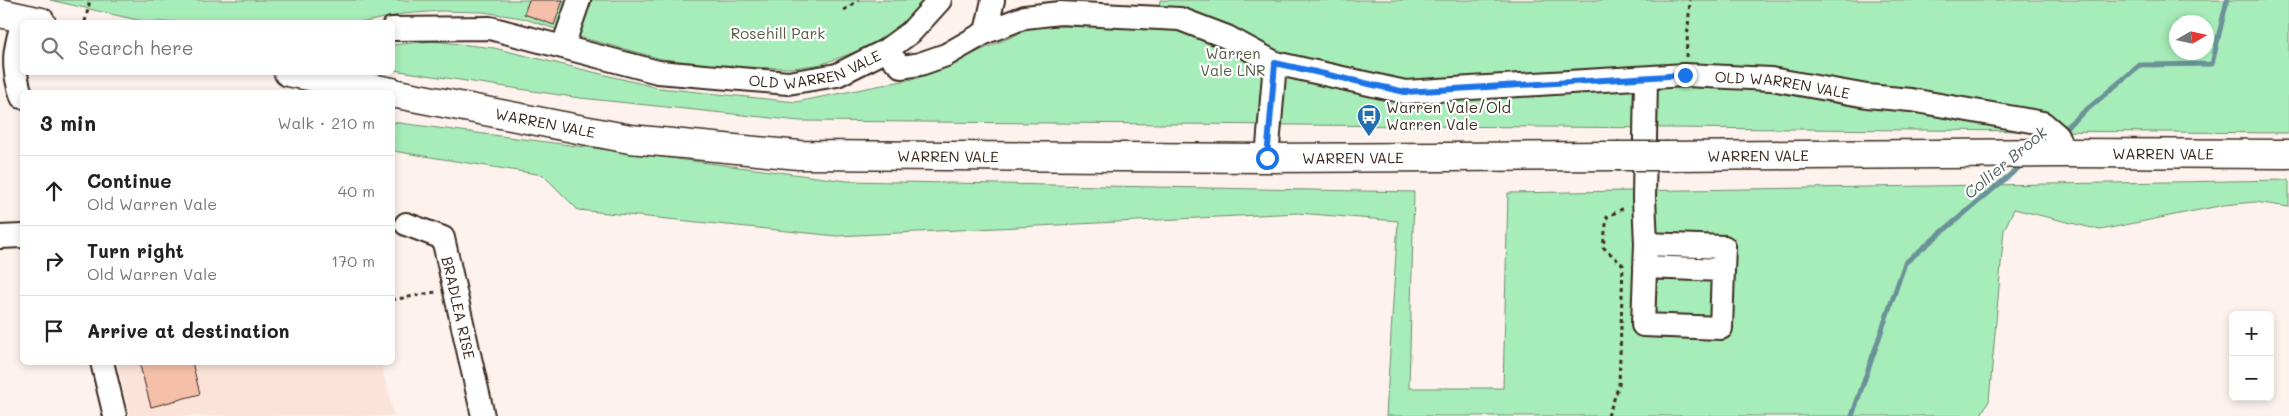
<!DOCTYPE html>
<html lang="en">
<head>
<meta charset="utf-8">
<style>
  body { margin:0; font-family:Mali,sans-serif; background:#f6f6f6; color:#222 }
  .controls { position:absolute; right:15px; bottom:15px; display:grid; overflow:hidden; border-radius:8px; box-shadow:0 2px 8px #0003 }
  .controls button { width:45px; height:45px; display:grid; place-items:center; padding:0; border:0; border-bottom:1px solid #e0e0e0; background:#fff; color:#222; font:25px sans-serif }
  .compass { position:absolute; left:2169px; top:15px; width:45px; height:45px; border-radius:50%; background:#fff; box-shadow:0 2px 8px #0003; rotate:81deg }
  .stop { position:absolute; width:15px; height:15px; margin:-11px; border:4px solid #1a73e8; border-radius:50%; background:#fff }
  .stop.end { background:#1a73e8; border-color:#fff; box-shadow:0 1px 5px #0008 }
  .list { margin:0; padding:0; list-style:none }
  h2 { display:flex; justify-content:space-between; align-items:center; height:65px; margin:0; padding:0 20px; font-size:21px }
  h2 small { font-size:16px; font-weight:400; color:#767676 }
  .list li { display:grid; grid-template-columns:32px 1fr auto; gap:15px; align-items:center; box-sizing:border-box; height:70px; padding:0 20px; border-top:1px solid #e0e0e0 }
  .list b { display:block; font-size:19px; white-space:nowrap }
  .list p { margin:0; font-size:16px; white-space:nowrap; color:#767676 }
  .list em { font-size:16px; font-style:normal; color:#767676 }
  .icon { flex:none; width:28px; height:28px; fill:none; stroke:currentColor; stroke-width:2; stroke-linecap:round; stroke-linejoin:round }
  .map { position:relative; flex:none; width:2289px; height:416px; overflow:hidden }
  .search { position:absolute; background:#fff; box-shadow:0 2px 8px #0003; left:20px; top:20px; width:375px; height:55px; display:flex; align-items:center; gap:12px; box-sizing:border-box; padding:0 18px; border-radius:8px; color:#767676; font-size:19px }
  .panel { position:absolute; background:#fff; box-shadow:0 2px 8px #0003; left:20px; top:90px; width:375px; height:275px; border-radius:8px }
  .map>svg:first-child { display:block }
  .built { fill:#fbe3d9 }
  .green { fill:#a7edb9; stroke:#718c6c; fill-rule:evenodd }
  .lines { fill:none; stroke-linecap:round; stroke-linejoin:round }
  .stream { stroke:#6b9298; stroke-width:5 }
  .building { fill:#f5bfa9; stroke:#3b2a1e }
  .minor-casing { stroke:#3b2a1e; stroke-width:26 }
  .major-casing { stroke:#3b2a1e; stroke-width:31 }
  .path { stroke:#3b2a1e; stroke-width:3; stroke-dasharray:4 4; stroke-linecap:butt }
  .minor { stroke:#fff; stroke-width:22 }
  .major { stroke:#fff; stroke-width:28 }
  .major-bridge-casing { stroke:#3b2a1e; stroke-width:31; stroke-linecap:butt }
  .major-bridge { stroke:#fff; stroke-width:28 }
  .route { stroke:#1a73e8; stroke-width:6 }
  .labels { text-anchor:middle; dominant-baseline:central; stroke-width:4.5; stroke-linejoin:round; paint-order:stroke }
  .park-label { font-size:15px; fill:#565b45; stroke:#fff }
  .street-label { font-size:15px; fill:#3b2a1e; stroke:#fff }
  .poi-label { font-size:15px; fill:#3b2a1e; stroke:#fff; text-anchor:start }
  .water-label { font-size:16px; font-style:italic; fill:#535e5b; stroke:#fff }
</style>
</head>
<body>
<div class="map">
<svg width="2289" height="416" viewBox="0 0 2289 416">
  <rect width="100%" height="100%" fill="#fdf2ee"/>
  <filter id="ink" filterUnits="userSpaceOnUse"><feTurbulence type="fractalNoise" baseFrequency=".02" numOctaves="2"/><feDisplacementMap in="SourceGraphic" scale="10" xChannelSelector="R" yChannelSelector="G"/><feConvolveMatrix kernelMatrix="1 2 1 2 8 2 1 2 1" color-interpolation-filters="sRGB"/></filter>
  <g filter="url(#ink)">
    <path class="built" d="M117,363H381L394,416H130Z"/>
    <g class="green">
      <path d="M50,0H928L880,43L822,64L793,68L733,67L662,59L583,38L522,18L483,12L440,11L403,14L365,22H146Z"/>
      <path d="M1160,0H2289V133L800,121L580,98L393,70L392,45L433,41L494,48L659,88L796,102L918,78L1036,26L1157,27ZM2176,22H2206V52H2176Z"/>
      <path d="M392,122L847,181L1414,192L1409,388H1503L1508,193L2289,180V207L2255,202L2224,205L2100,230L2014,209L2004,230L1989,401L1980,416H1386L1398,221L1298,213L837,236L578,210L543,175L393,151Z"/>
    </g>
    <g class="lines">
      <g class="stream">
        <path d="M2060,132L2140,65L2212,64L2227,0"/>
        <path d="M1852,416L1905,263L2023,164"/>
      </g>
    </g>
    <g class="building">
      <path d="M529,0H563L554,25L524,14Z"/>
      <path d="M139,362H192L200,394L151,407Z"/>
    </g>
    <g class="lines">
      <defs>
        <g id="minor">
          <path id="s1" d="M392,29L490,28L658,72L788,83L837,75L885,51L911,32L940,0"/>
          <path d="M986,32L993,0"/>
          <path d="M563,46L579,0"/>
          <path id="s2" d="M885,51L902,67L920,64L946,55L986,32L1025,17L1060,13L1180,19L1227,37L1275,63L1405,92L1685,75L1771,79L1867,96L1911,100L2043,123L2057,135L2064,153"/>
          <path d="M22,97C11,66 14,50 24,18"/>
          <path d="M1267,158L1275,63"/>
          <path id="s3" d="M406,224L443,238L483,416"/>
          <path d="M0,237L22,236"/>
          <path d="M1646,244L1644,198L1646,78"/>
          <path d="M1645,267L1723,270L1724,247L1646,244L1643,325L1721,328L1723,270"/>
          <path d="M102,362L115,416"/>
        </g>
        <g id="major">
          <path d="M0,13L41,22"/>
          <path d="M288,72L392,92"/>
          <path id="s4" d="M392,93L630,139L799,155L1267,158L1617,156"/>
          <path id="s5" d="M1668,156L2064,153L2289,154"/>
        </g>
      </defs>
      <use href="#minor" class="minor-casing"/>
      <use href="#major" class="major-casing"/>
      <g class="path">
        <path d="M844,10L859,0"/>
        <path d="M85,22L90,0"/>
        <path d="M1686,57L1690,0"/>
        <path d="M392,300L436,292"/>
        <path d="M1608,416L1619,385L1623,265L1603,247L1607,217L1626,207"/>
      </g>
      <use href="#minor" class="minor"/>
      <use href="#major" class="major"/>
      <defs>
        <path id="major-bridge" d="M1617,156H1668"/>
      </defs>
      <use href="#major-bridge" class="major-bridge-casing"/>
      <use href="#major-bridge" class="major-bridge"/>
    </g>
  </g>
  <g class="lines" filter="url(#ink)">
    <path class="route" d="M1267,158L1275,63L1405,92L1685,75"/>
  </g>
  <defs>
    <symbol id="bus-pin" viewBox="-11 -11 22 30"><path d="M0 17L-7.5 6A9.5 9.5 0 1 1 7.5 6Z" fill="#1f6fb2" stroke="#fff"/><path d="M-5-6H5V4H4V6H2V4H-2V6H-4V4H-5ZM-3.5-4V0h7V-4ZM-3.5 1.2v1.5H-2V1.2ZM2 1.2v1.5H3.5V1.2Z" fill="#fff"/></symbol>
  </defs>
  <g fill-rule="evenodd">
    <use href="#bus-pin" x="1355" y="102" width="28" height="38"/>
  </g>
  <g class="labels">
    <g class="park-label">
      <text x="778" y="33">Rosehill Park</text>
      <text x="1233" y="53">Warren<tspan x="1233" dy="17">Vale LNR</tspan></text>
    </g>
    <g class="street-label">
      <text stroke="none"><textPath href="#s1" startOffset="431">OLD WARREN VALE</textPath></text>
      <text stroke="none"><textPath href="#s2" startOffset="929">OLD WARREN VALE</textPath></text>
      <text stroke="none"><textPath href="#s4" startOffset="156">WARREN VALE</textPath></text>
      <text stroke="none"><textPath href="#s5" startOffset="495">WARREN VALE</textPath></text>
      <text stroke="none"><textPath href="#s5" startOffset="90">WARREN VALE</textPath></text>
      <text stroke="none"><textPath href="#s4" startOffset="561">WARREN VALE</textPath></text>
      <text stroke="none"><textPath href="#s4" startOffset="966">WARREN VALE</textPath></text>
      <text stroke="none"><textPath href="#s3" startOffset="111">BRADLEA RISE</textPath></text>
    </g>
    <g class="poi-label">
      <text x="1386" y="107">Warren Vale/Old<tspan x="1386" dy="17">Warren Vale</tspan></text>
    </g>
    <g class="water-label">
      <text transform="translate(2005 162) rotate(-40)">Collier Brook</text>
    </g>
  </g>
</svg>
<div class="controls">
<button>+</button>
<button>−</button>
</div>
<svg class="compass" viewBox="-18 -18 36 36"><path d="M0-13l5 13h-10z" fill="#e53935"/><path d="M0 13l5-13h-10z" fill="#767676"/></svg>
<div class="stop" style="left:1267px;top:158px"></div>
<div class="stop end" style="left:1685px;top:75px"></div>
<div class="search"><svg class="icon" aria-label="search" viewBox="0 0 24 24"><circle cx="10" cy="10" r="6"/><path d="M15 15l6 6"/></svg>Search here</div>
<section class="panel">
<h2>3 min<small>Walk · 210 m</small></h2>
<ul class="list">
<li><svg class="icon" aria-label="ahead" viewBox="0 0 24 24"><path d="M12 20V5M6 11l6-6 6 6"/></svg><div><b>Continue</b><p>Old Warren Vale</p></div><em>40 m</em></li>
<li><svg class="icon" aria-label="right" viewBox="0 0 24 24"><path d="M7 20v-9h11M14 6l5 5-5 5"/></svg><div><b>Turn right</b><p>Old Warren Vale</p></div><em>170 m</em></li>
<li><svg class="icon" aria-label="arrive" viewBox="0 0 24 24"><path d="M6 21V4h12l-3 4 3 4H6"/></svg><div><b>Arrive at destination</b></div></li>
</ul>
</section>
</div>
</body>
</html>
